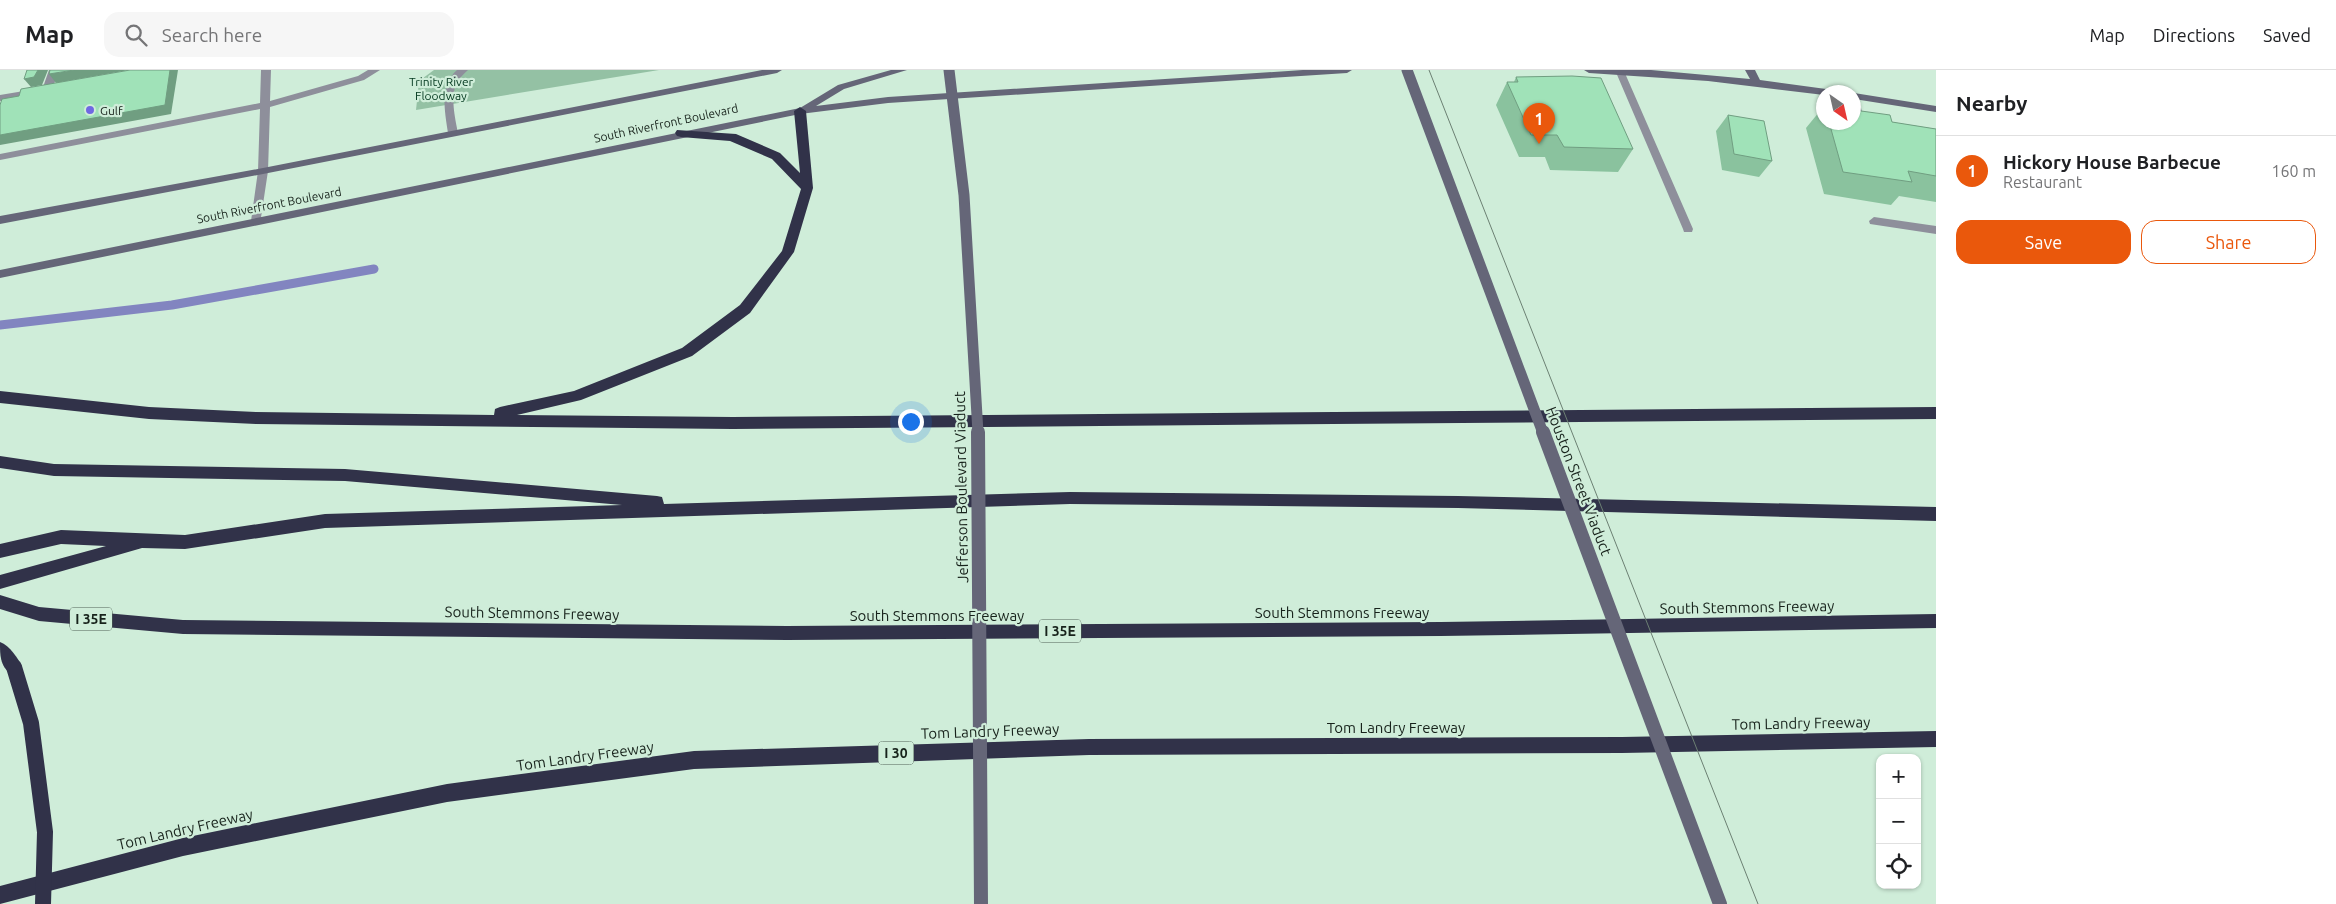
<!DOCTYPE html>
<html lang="en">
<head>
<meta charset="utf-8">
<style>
  body { margin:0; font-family:Ubuntu,sans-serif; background:#f6f6f6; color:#202124 }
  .controls { position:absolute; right:15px; bottom:15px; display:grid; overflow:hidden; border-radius:10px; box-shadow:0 1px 4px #0004 }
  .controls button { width:45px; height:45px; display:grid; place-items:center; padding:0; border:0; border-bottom:1px solid #e0e0e0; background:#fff; color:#202124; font:25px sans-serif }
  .compass { position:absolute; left:1816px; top:15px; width:45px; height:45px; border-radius:50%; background:#fff; box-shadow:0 1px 4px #0004; rotate:146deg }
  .you { position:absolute; left:910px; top:351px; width:18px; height:18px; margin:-12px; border:4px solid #fff; border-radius:50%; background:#1a73e8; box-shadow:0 0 0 8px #1a73e833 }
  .badge { display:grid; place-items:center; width:32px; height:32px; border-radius:50%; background:#ea580c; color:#fff; font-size:16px; font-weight:700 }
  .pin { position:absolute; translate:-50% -41px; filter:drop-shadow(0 1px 2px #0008) }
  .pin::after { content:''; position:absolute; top:26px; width:18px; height:15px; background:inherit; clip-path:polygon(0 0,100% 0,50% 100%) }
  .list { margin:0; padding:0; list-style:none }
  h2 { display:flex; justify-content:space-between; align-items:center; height:65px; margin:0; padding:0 20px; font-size:21px }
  h2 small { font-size:16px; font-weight:400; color:#757577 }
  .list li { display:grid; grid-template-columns:32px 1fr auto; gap:15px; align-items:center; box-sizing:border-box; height:70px; padding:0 20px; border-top:1px solid #e0e0e0 }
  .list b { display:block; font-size:19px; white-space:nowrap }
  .list p { margin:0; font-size:16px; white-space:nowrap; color:#757577 }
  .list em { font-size:16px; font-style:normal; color:#757577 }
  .actions { display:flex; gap:10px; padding:15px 20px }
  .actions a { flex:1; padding:11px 0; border:1px solid #ea580c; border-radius:15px; text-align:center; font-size:18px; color:#ea580c }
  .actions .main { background:#ea580c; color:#fff }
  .icon { flex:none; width:28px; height:28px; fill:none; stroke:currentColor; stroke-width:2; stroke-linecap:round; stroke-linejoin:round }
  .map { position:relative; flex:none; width:1936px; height:834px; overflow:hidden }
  header { display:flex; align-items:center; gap:30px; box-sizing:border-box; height:70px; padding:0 25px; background:#fff; border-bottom:1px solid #e0e0e0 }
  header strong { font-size:24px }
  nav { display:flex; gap:28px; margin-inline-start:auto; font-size:18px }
  .search { width:350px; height:45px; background:#f6f6f6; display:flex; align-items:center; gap:12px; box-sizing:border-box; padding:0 18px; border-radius:15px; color:#757577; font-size:19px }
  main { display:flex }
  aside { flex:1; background:#fff }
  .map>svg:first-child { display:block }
  .green { fill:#94c1a4 }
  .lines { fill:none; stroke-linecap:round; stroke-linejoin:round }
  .stream { stroke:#8285c0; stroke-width:9 }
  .lane { fill:#8e8f9b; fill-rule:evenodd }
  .secondary { fill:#656678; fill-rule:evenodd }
  .highway { fill:#313249; fill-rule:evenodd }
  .tram { stroke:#6c8073; stroke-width:1 }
  .secondary-bridge-far1 { stroke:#656678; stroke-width:11 }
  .secondary-bridge { stroke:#656678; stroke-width:14 }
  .highway-bridge { stroke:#313249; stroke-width:16 }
  .wall { fill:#8ac29e }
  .shaded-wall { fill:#709e81 }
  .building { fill:#a0e2b8; stroke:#709e81 }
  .poi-dot { fill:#6f68e2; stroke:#cfedd9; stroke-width:2 }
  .labels { text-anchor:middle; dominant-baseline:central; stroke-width:4.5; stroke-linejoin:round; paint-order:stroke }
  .far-park-label { font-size:12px; fill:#00361c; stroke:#cfedd9 }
  .far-poi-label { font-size:12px; fill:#17221b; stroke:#cfedd9; text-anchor:start }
  .far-street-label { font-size:12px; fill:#17221b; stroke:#cfedd9 }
  .shield { fill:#cfedd9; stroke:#4e5f54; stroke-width:1 }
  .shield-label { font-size:14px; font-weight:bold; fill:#17221b }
  .street-label { font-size:15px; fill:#17221b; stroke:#cfedd9 }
</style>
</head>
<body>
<header>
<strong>Map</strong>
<div class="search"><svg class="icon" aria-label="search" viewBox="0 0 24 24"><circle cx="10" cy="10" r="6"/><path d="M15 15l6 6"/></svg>Search here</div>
<nav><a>Map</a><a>Directions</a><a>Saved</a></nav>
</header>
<main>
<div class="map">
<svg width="1936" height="834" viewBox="0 0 1936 834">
  <rect width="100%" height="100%" fill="#cfedd9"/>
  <path class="green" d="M434,0H659L416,40L419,11Z"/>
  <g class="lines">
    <path class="stream" d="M0,255L172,235L374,199"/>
    <g class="lane">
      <path d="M49,0H59L52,20L47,23L42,20Z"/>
      <path d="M261,0H271L270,31L358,6L368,0H380L364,10L270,37L268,101L260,154H252L251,151L258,101L260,39L0,90V84L260,33Z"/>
      <path d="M457,0H468C464,4 460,7 457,12C450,27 455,47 458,63L453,66L448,63C445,41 439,16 457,0Z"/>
      <path d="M1615,0L1624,1L1693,159L1692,162H1684L1683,159Z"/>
      <path d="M36,19L41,22L39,24L0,31V25Z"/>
      <path d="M1854,27L1859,30L1863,46L1870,48V52L1856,51L1854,46Z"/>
      <path d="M1874,147L1936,156V164L1870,154L1869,151Z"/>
    </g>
    <g class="secondary">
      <path d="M762,0H782L777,3L263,104L0,154V146L263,98Z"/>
      <path d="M891,0H907L844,19L816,36L888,27L1303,0H1352L1347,3L888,33L800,44L0,208V200L800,38L838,15Z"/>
      <path d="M1584,0H1651L1750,9L1745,0H1755L1760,10L1826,19L1831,22H1824V25L1708,11L1589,3Z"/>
      <path d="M1854,23L1936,36V42L1854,29Z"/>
    </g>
    <g class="highway">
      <path d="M800,37L806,41L813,118L794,182L750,243L692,286L581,330L517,345L733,347L1936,337V349L733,359L256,354L149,349L0,333V321L149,337L256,342L494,345L495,339L500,337L574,321L682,278L740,235L782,181L801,119L772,89L730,71L681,67L677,66L675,63L677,60L736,64L780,83L800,103L794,41Z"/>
      <path d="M0,386L54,394L345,399L657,426L662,427L664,434L1070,422L1458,426L1936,437V451L1458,438L1070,434L325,458L185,479L142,478L0,519V505L106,476L61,474L0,488V474L61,460L185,465L325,444L622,435L345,411L54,406L0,398Z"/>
      <path d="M0,525L39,537L183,550L787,556L1441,552L1936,544V558L1441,566L787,570L183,564L39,551L0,539Z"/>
      <path d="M0,572C10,576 18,588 22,597L20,602L14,605C0,599 0,586 0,572Z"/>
      <path d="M1936,661V677L1622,683L1089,685L694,699L447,732L183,786L0,834V816L183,768L447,714L694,681L1089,669L1622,667Z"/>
    </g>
    <path class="tram" d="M1429,0L1758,834"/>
    <g class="secondary-bridge-far1">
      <path d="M949,0L964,125L978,363"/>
      <path d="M1407,0L1543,363"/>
    </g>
    <g class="secondary-bridge">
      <path d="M978,362L981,834"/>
      <path d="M1543,362L1720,834"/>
    </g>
    <path class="highway-bridge" d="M14,597L31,653L45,762L43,834"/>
  </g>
  <g class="wall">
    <path d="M1516,7L1633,79L1618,102L1550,100L1545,87H1519L1496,35L1507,12H1514Z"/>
    <path d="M1824,36V52H1892L1936,59V132L1899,126L1891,135L1824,124L1806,58Z"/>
    <path d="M1728,45L1772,91L1759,107L1722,100L1716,61Z"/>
  </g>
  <g class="shaded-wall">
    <path d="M38,0H48L42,15L31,17L24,9Z"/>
    <path d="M74,0H129L56,13L49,4Z"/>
    <path d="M170,0H178L171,44L0,75V65Z"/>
  </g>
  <g class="building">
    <path d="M27,0H38L34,7L24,9Z"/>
    <path d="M50,0H74L49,4Z"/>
    <path d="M130,0H170L165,35L0,65V35L2,29L19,26L21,19Z"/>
    <path d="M1572,6L1601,8L1633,79L1564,77L1557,65H1531L1507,12H1518L1516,7Z"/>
    <path d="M1854,40L1890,45L1892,52L1936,59V106L1908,101L1912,112L1843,102L1829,52H1854Z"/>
    <path d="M1728,45L1764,51L1772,91L1734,84Z"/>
  </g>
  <circle class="poi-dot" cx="90" cy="40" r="5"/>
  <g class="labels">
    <g class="far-park-label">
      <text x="441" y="11">Trinity River<tspan x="441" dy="14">Floodway</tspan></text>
    </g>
    <g class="far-poi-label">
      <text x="100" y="40">Gulf</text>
    </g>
    <g class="far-street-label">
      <text transform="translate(666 53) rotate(-12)">South Riverfront Boulevard</text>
      <text transform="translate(269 135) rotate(-11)">South Riverfront Boulevard</text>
    </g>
    <g class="shield">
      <rect x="70" y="537.5" width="42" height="23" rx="4"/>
      <rect x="1039" y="549.5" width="42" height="23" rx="4"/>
      <rect x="878.5" y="671.5" width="35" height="23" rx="4"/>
    </g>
    <g class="shield-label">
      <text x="91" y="549">I 35E</text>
      <text x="1060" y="561">I 35E</text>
      <text x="896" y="683">I 30</text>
    </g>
    <g class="street-label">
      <text transform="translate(1579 411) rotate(69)">Houston Street Viaduct</text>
      <text transform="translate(961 417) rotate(-91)">Jefferson Boulevard Viaduct</text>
      <text transform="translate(1747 537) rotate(-1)">South Stemmons Freeway</text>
      <text x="1342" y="542">South Stemmons Freeway</text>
      <text transform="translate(532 543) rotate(1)">South Stemmons Freeway</text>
      <text x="937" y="545">South Stemmons Freeway</text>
      <text transform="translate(1801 653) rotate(-1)">Tom Landry Freeway</text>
      <text x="1396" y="657">Tom Landry Freeway</text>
      <text transform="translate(990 661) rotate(-2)">Tom Landry Freeway</text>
      <text transform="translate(585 686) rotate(-8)">Tom Landry Freeway</text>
      <text transform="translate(185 759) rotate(-13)">Tom Landry Freeway</text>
    </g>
  </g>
</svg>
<div class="controls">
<button>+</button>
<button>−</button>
<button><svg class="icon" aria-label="locate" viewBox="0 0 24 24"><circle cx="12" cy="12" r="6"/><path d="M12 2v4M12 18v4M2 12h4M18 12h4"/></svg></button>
</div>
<svg class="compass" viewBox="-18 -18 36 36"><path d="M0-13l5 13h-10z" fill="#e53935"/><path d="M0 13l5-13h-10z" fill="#757577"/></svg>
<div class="you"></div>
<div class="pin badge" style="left:1539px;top:74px">1</div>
</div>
<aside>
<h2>Nearby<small></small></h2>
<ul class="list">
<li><span class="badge">1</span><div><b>Hickory House Barbecue</b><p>Restaurant</p></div><em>160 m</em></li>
</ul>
<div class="actions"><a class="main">Save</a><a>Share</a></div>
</aside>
</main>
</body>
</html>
